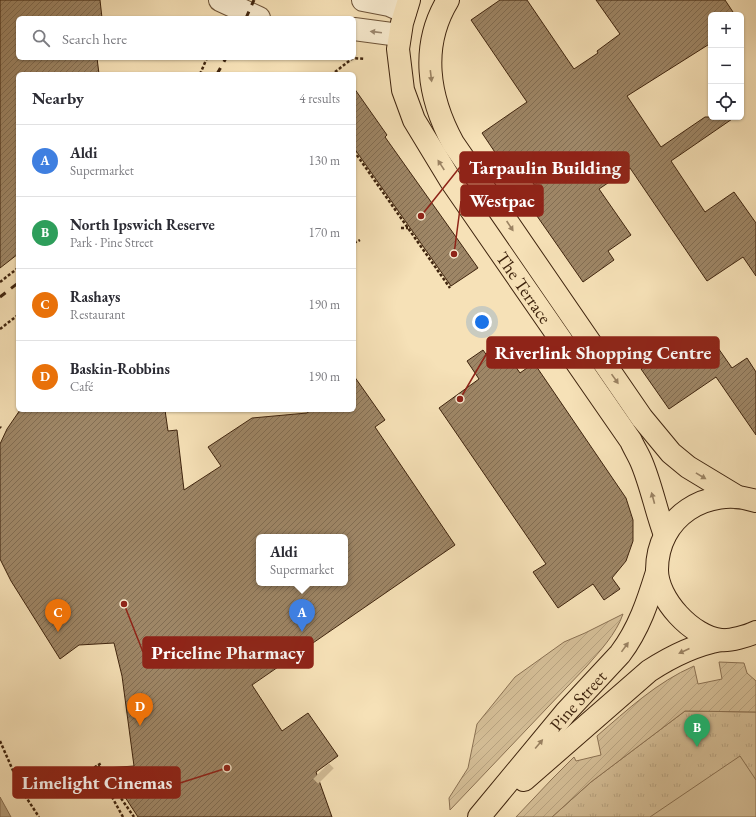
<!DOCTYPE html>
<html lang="en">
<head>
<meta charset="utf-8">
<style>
  body { margin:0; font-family:"EB Garamond",serif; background:#f7f7f7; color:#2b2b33 }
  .controls { position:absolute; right:12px; top:12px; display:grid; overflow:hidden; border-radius:6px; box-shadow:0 1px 3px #0004 }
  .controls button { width:36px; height:36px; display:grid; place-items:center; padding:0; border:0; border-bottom:1px solid #e1e1e2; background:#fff; color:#2b2b33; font:20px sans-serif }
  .you { position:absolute; left:482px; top:322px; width:14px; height:14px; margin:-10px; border:3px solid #fff; border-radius:50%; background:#1a73e8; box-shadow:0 0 0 6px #1a73e833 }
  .badge { display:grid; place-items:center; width:26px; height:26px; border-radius:50%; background:#d93025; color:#fff; font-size:13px; font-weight:700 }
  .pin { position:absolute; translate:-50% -33px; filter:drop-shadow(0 1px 2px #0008) }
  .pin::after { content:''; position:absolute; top:21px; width:14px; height:12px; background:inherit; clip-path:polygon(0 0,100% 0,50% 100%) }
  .popup { position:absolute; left:256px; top:534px; width:92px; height:52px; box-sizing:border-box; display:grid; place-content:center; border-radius:6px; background:#fff; filter:drop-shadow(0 1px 3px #0005); font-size:13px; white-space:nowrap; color:#7c7c81 }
  .popup b { font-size:15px; color:#2b2b33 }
  .popup::after { content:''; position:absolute; left:50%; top:100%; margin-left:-8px; border:8px solid transparent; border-top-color:#fff }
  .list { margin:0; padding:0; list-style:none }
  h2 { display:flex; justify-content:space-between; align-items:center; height:52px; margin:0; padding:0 16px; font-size:17px }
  h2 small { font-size:13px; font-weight:400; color:#7c7c81 }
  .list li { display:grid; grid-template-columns:26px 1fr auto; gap:12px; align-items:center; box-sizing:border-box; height:72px; padding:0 16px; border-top:1px solid #e1e1e2 }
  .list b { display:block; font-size:15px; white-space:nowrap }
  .list p { margin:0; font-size:13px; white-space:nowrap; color:#7c7c81 }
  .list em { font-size:13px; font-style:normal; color:#7c7c81 }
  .icon { flex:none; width:22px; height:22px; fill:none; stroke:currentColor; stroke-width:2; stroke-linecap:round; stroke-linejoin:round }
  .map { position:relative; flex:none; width:756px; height:817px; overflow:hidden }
  .search { position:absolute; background:#fff; box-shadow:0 1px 3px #0004; left:16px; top:16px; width:340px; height:44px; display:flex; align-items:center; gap:10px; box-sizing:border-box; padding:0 14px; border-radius:6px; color:#7c7c81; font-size:15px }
  .panel { position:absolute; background:#fff; box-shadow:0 1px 3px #0004; left:16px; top:72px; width:340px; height:340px; border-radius:6px }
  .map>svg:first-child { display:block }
  .park { fill:url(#park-tufts); stroke:#8b7254 }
  .garden { fill:url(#garden-furrows); stroke:#8b7254 }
  .pitch { fill:#d7c19a; stroke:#8b7254 }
  .water { fill:#b8a17e; stroke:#886f51 }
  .building { fill:url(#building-hatch); stroke:#3f240e; fill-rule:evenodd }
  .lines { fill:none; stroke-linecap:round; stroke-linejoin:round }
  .minor-tunnel { stroke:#d1bb95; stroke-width:22; stroke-dasharray:22 11; stroke-linecap:butt }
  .minor-casing { stroke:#6d5338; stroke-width:24 }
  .major-casing { stroke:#3f240e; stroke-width:24 }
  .path { stroke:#3f240e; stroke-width:2.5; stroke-dasharray:3 2; stroke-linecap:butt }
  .minor { stroke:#f9ecd0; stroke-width:22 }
  .major { stroke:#f6e1b7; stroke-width:22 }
  .rail { stroke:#3f240e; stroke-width:3; stroke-dasharray:7 7; stroke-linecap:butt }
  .oneway { fill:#9c886f }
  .oneway2 { fill:#9a8262 }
  .labels { text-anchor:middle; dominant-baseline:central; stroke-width:4; stroke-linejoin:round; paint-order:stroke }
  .street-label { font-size:18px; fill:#3f240e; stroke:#f9ecd0 }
  .leader { fill:none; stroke:#8f2418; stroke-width:1.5 }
  .callout-dot { fill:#8f2418; stroke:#f9ecd0; stroke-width:1.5 }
  .callout { fill:#8f2418; stroke:#8f2418; stroke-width:1.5 }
  .callout-label { font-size:19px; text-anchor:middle; font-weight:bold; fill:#fff }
</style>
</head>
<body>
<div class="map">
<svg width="756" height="817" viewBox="0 0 756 817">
  <defs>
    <pattern id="park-tufts" width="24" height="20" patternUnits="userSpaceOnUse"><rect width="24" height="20" fill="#d7c19a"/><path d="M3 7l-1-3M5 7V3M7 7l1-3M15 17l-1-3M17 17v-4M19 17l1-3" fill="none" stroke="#baa684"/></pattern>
    <pattern id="garden-furrows" width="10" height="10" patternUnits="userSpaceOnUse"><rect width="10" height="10" fill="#d7c19a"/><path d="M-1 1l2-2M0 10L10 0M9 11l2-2" fill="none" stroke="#baa684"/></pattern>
    <pattern id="building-hatch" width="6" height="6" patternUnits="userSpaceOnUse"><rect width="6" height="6" fill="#9e8666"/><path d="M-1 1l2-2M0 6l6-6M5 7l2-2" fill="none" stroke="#826d52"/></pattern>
  </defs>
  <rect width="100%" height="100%" fill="#f6e1b7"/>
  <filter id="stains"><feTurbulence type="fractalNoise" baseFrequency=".005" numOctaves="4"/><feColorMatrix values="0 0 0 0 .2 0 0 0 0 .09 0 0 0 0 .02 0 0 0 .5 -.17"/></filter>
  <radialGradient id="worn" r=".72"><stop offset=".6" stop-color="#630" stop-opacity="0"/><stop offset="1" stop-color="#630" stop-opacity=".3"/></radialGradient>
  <path class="park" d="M685,711L756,712V817H552L591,782Z"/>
  <g class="garden">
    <path d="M623,614C616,634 600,651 586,667L450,810L449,798L468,768L477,724L515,677L564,642L585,633Z"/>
    <path d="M719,662L744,663L747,673L756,681V712L685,711L591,782L552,817H516L552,779L574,757L576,761L601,755L597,736C627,710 657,682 694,666L698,684L722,679Z"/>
  </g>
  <path class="pitch" d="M740,756L756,780V817H650Z"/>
  <path class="water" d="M0,797L11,817H0Z"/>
  <g class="building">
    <path d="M0,0H100L102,18H18V58H97L99,74H18V254L0,268Z"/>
    <path d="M500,0H527L574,69L598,53L597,51L620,34L596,0H725L735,15H711V43L627,96L661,147L705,117H735L671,161L705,212L734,192L756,223V276L743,257L707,281L630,168L599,189L631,235L608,251L614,260L583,282L530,206L543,198L525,171L513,179L482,133L527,102L471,20Z"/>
    <path d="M354,88L387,135L385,137L478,268L451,286L354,148Z"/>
    <path d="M716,345L732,368L747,358L756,372V435L716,377L669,409L641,369L670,349L683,367Z"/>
    <path d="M483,350L493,364L507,354L520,373L534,363L626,498L633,520V541L626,561L612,578L620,589L604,600L593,584L558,608L533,572L546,564L439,408L479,379L467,361Z"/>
    <path d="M354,376L385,420L375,427L455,545L252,685L282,731L308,713L338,756L316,772L332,817H138L106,768L134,766L122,676L114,643L79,645L60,659L11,581L0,559V444L7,429L20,410H165L168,431L177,430L184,490L221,466L208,447L252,418L307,413L311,410H354ZM259,537H345V583H259Z"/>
  </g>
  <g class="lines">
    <path class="minor-tunnel" d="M321,771L326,776"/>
    <defs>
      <g id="minor">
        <path d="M220,0L259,18"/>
        <path d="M363,0L389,5L405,12"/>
        <path d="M354,29L399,35"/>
      </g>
      <g id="major">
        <path id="s1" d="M409,0L402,23L398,49L403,90L414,120L451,181L631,441C634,448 638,454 641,461C651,484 656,511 665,535"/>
        <path d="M448,0C420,46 428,97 453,143L642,418L671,453L688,467L736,496"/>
        <path d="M756,501C707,485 657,517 657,570C657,599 692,637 721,640C730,641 748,636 756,632"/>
        <path d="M524,780L649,671C672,656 694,645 721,640"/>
        <path id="s2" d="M479,817L566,712L620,654C639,629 648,601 657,572"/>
      </g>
    </defs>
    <use href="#minor" class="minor-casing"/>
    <use href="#major" class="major-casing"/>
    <g class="path">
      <path d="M335,72L353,58L365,59"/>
      <path d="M200,74L207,58"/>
      <path d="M354,151L450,288"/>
      <path d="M401,228H408"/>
      <path d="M354,243L360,240"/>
      <path d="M0,282L18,268"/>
      <path d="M0,329L18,315"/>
      <path d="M0,427L1,428"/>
      <path d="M0,741L22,791L39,817"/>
      <path d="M98,765L102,763"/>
      <path d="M123,817L112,797L92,769L98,765L134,817"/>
    </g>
    <use href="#minor" class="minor"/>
    <use href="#major" class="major"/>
    <g class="rail">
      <path d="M246,18L254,0"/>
      <path d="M217,74L226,58"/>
      <path d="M0,297L18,283"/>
    </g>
  </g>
  <defs><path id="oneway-solid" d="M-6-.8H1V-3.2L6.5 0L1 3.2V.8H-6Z"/></defs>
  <use class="oneway" href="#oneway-solid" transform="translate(376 32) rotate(-173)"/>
  <g class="oneway2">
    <use href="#oneway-solid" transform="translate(431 76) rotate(83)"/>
    <use href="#oneway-solid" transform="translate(441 165) rotate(-123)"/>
    <use href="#oneway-solid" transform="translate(510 226) rotate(56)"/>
    <use href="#oneway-solid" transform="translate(615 379) rotate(55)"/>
    <use href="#oneway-solid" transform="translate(701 476) rotate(31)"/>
    <use href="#oneway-solid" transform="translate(653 498) rotate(-105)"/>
    <use href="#oneway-solid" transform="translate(625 647) rotate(-54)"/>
    <use href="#oneway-solid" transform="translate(684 651) rotate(156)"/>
    <use href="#oneway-solid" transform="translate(539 744) rotate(-50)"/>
  </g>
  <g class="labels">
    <g class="street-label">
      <text stroke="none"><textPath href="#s1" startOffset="324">The Terrace</textPath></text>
      <text stroke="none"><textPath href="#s2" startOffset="153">Pine Street</textPath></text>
    </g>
  </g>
  <path class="leader" d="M421 216L460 167M454 254L461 201M460 399L487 353M124 604L143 652M227 768L180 783"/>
  <g class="callout-dot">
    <circle cx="421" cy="216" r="4"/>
    <circle cx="454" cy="254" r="4"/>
    <circle cx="460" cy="399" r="4"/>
    <circle cx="124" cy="604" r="4"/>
    <circle cx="227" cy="768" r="4"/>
  </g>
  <g class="callout">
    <rect x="460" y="152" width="169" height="31" rx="4"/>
    <rect x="461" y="185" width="82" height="31" rx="4"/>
    <rect x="487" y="337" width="232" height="31" rx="4"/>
    <rect x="143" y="637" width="170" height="31" rx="4"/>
    <rect x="13" y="767" width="167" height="31" rx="4"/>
  </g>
  <g class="callout-label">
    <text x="545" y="174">Tarpaulin Building</text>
    <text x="502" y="207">Westpac</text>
    <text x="603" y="359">Riverlink Shopping Centre</text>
    <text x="228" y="659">Priceline Pharmacy</text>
    <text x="97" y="789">Limelight Cinemas</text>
  </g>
  <rect width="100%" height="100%" filter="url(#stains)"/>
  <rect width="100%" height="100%" fill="url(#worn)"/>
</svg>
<div class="controls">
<button>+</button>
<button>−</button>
<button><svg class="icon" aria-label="locate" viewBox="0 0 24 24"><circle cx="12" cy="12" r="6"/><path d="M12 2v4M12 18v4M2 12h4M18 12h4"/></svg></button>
</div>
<div class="you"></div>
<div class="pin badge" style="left:302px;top:632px;background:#3f7fe0">A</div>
<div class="popup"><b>Aldi</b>Supermarket</div>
<div class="pin badge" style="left:697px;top:747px;background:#2e9e5b">B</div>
<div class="pin badge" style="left:58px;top:632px;background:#e8710a">C</div>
<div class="pin badge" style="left:140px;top:726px;background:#e8710a">D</div>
<div class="search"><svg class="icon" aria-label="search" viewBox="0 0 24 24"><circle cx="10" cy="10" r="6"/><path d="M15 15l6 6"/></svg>Search here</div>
<section class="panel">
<h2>Nearby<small>4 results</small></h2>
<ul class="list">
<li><span class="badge" style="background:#3f7fe0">A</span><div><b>Aldi</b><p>Supermarket</p></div><em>130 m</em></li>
<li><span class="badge" style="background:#2e9e5b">B</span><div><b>North Ipswich Reserve</b><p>Park · Pine Street</p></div><em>170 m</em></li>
<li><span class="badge" style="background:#e8710a">C</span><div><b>Rashays</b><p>Restaurant</p></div><em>190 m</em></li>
<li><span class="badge" style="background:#e8710a">D</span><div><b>Baskin-Robbins</b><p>Café</p></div><em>190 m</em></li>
</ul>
</section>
</div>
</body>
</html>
